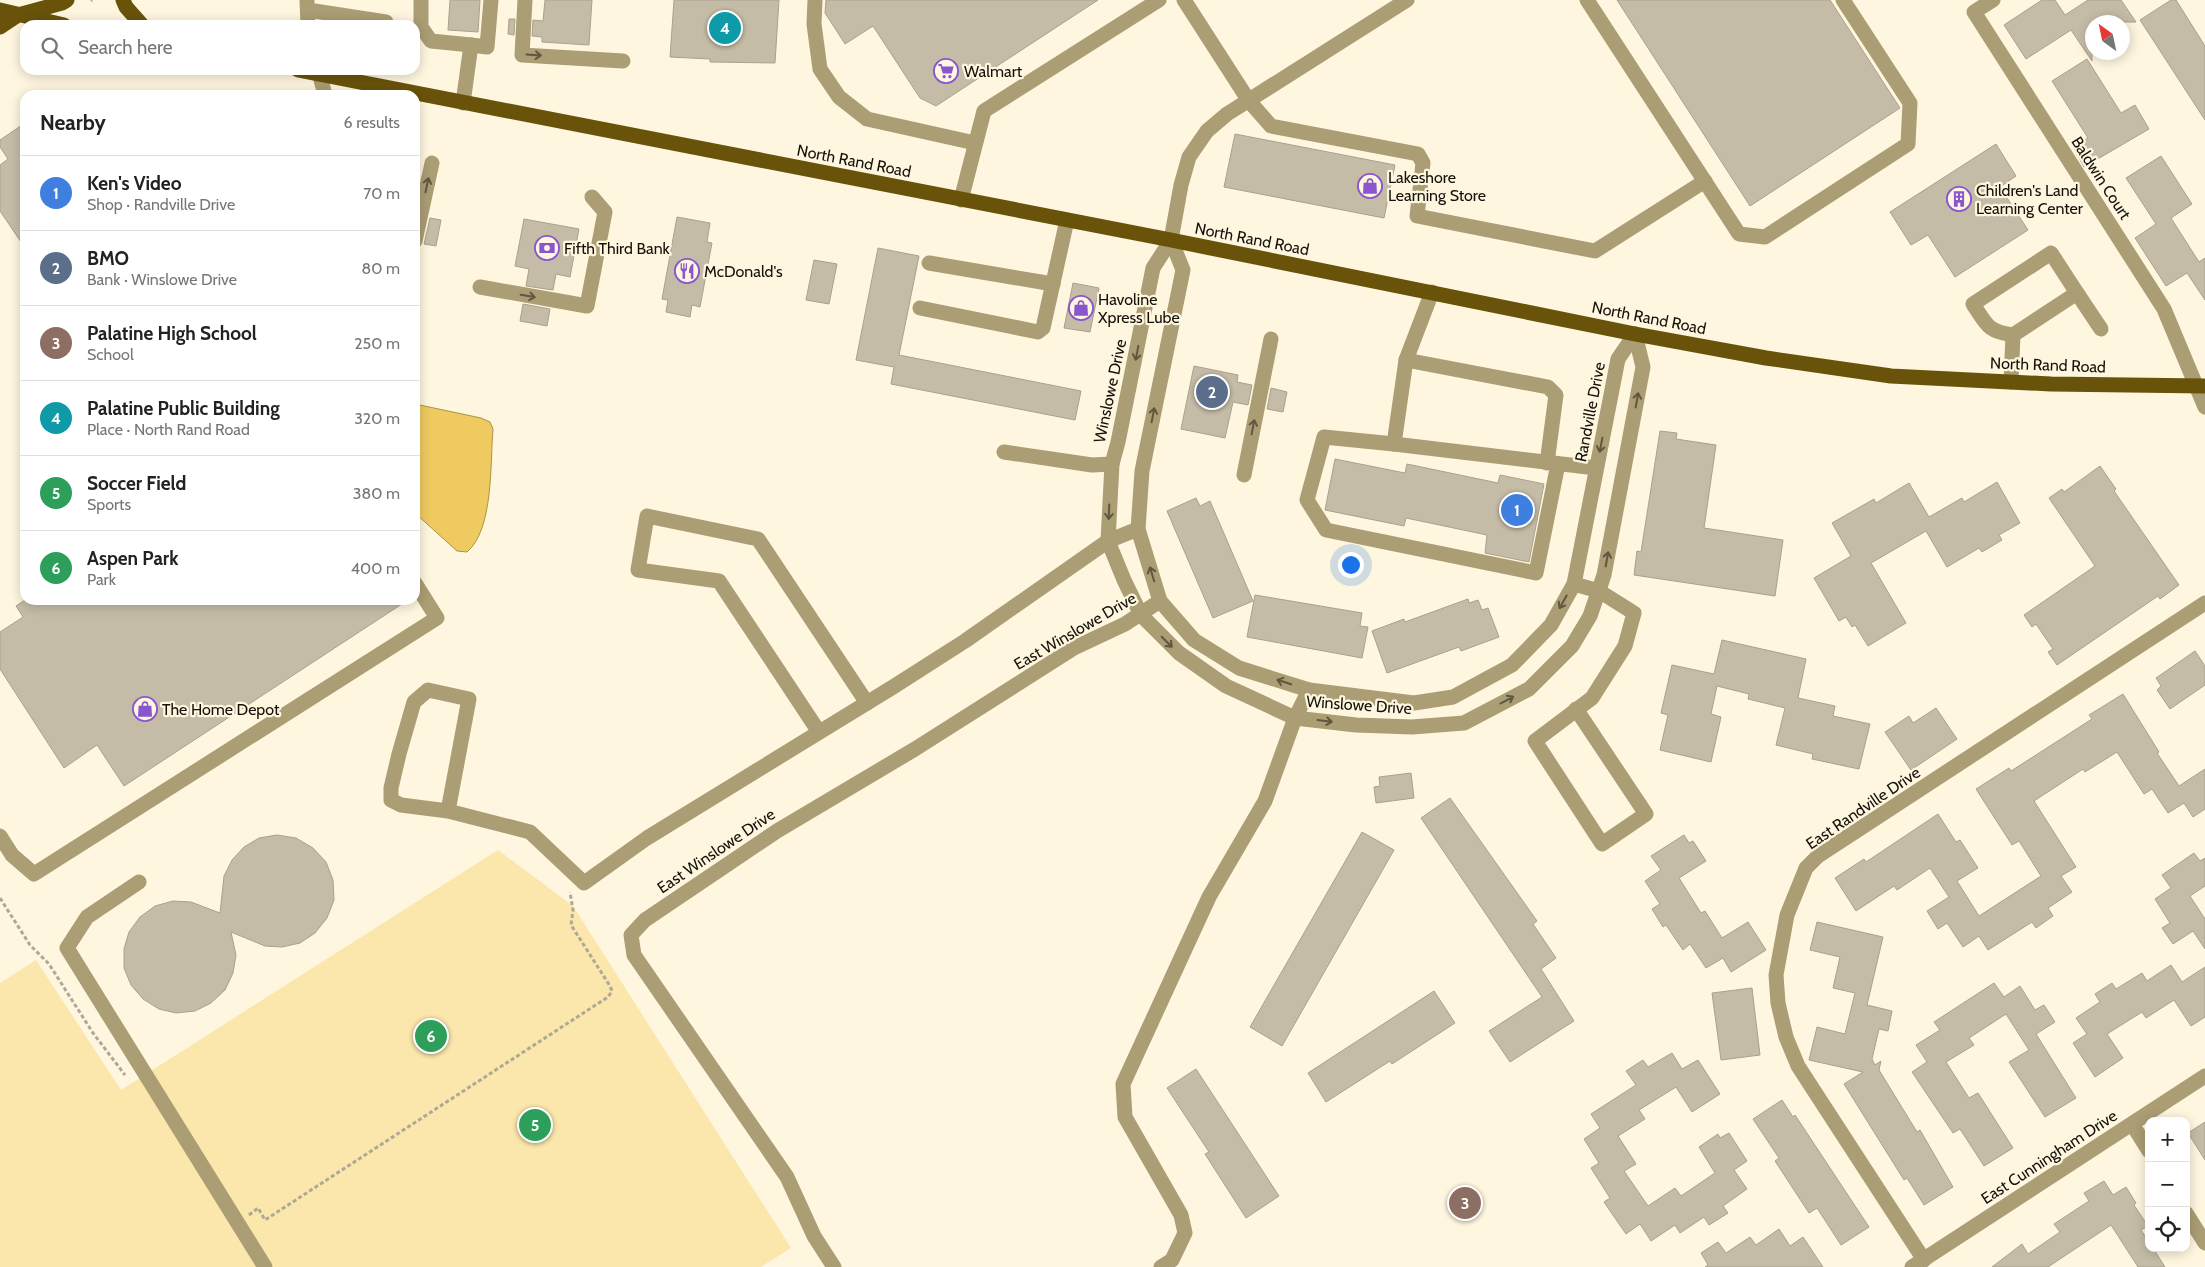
<!DOCTYPE html>
<html lang="en">
<head>
<meta charset="utf-8">
<style>
  body { margin:0; font-family:Cabin,sans-serif; background:#f2f2f2; color:#222 }
  .controls { position:absolute; right:15px; bottom:15px; display:grid; overflow:hidden; border-radius:10px; box-shadow:0 2px 12px #0003 }
  .controls button { width:45px; height:45px; display:grid; place-items:center; padding:0; border:0; border-bottom:1px solid #e0e0e0; background:#fff; color:#222; font:25px sans-serif }
  .compass { position:absolute; left:2085px; top:15px; width:45px; height:45px; border-radius:50%; background:#fff; box-shadow:0 2px 12px #0003; rotate:327deg }
  .you { position:absolute; left:1350px; top:564px; width:18px; height:18px; margin:-12px; border:4px solid #fff; border-radius:50%; background:#1a73e8; box-shadow:0 0 0 8px #1a73e833 }
  .badge { display:grid; place-items:center; width:32px; height:32px; border-radius:50%; background:#b45309; color:#fff; font-size:16px; font-weight:700 }
  .pin { position:absolute; translate:-50% -50%; border:2px solid #fff; box-shadow:0 1px 5px #0006 }
  .list { margin:0; padding:0; list-style:none }
  h2 { display:flex; justify-content:space-between; align-items:center; height:65px; margin:0; padding:0 20px; font-size:21px }
  h2 small { font-size:16px; font-weight:400; color:#767676 }
  .list li { display:grid; grid-template-columns:32px 1fr auto; gap:15px; align-items:center; box-sizing:border-box; height:75px; padding:0 20px; border-top:1px solid #e0e0e0 }
  .list b { display:block; font-size:19px; white-space:nowrap }
  .list p { margin:0; font-size:16px; white-space:nowrap; color:#767676 }
  .list em { font-size:16px; font-style:normal; color:#767676 }
  .icon { flex:none; width:28px; height:28px; fill:none; stroke:currentColor; stroke-width:2; stroke-linecap:round; stroke-linejoin:round }
  .map { position:relative; flex:none; width:2205px; height:1267px; overflow:hidden }
  .search { position:absolute; background:#fff; box-shadow:0 2px 12px #0003; left:20px; top:20px; width:400px; height:55px; display:flex; align-items:center; gap:12px; box-sizing:border-box; padding:0 18px; border-radius:15px; color:#767676; font-size:19px }
  .panel { position:absolute; background:#fff; box-shadow:0 2px 12px #0003; left:20px; top:90px; width:400px; height:515px; border-radius:15px }
  .map>svg:first-child { display:block }
  .green { fill:#fbe6ac }
  .water { fill:#eeca61; stroke:#ac9247 }
  .building { fill:#c4bca6; stroke:#a9a18c }
  .lines { fill:none; stroke-linecap:round; stroke-linejoin:round }
  .path { stroke:#aea896; stroke-width:3; stroke-dasharray:4 2.5; stroke-linecap:butt }
  .minor { stroke:#ab9d74; stroke-width:15 }
  .major { stroke:#69530a; stroke-width:15 }
  .oneway { stroke:#5f573e }
  .labels { text-anchor:middle; dominant-baseline:central; stroke-width:4.5; stroke-linejoin:round; paint-order:stroke }
  .poi-label { font-size:16px; fill:#131109; stroke:#fef6df; text-anchor:start }
  .street-label { font-size:16px; fill:#131109; stroke:#fef6df }
</style>
</head>
<body>
<div class="map">
<svg width="2205" height="1267" viewBox="0 0 2205 1267">
  <rect width="100%" height="100%" fill="#fef6df"/>
  <path class="green" d="M498,850L573,906L791,1248L761,1267H0V983L36,960L121,1090Z"/>
  <path class="water" d="M415,404L481,418L490,422L493,429C490,462 494,529 467,552L457,551L415,513Z"/>
  <g class="building">
    <path d="M450,0H480L478,32L448,30Z"/>
    <path d="M545,0H592L589,45L542,42V37L532,36L533,20L543,21Z"/>
    <path d="M674,0H779L775,63L710,62V59L670,57Z"/>
    <path d="M826,0H1098L936,106L920,98L873,26L845,44L825,13Z"/>
    <path d="M1617,0H1830L1900,108L1750,206Z"/>
    <path d="M2042,0H2055L2065,15L2088,0H2121L2136,22H2092V61L2071,30L2026,59L2004,25Z"/>
    <path d="M2171,0H2176L2205,46V120L2140,20Z"/>
    <path d="M509,19H515L514,35L508,34Z"/>
    <path d="M2087,59L2121,113L2135,105L2149,129L2084,167L2073,147L2088,138L2052,81Z"/>
    <path d="M25,123V248L0,211V165L8,159L0,147V140Z"/>
    <path d="M1235,134L1395,165L1384,218L1224,187Z"/>
    <path d="M1996,144L2016,176L2000,187L2028,230L1955,277L1928,235L1911,245L1890,212Z"/>
    <path d="M2161,156L2192,204L2171,218L2199,262L2205,258V300L2187,273L2166,286L2135,238L2156,224L2126,178Z"/>
    <path d="M677,217L710,223L707,242L712,243L700,307L692,305L690,317L666,312L668,300L662,299Z"/>
    <path d="M430,218L441,220L436,246L424,244Z"/>
    <path d="M524,219L579,229L570,277L556,274L553,290L526,286L529,269L515,266Z"/>
    <path d="M878,248L919,256L899,355L1081,391L1075,420L891,384L894,367L856,360Z"/>
    <path d="M814,260L837,264L829,304L806,300Z"/>
    <path d="M1073,283L1099,288L1090,332L1064,328Z"/>
    <path d="M523,304L550,309L547,326L520,321Z"/>
    <path d="M1194,366L1238,375L1237,382L1252,385L1248,405L1233,402L1225,438L1181,429Z"/>
    <path d="M1271,388L1287,392L1283,412L1267,409Z"/>
    <path d="M1660,431L1677,433L1676,439L1716,445L1704,528L1783,540L1775,596L1634,575L1637,551L1641,552Z"/>
    <path d="M1335,459L1405,473L1407,464L1498,483L1500,475L1544,484L1529,562L1485,553L1487,535L1406,518L1404,526L1325,510Z"/>
    <path d="M2100,466L2116,489L2114,491L2179,585L2160,599L2158,596L2057,665L2048,652L2053,649L2036,624L2032,627L2024,615L2095,566L2049,498L2062,489L2064,492Z"/>
    <path d="M1997,482L2020,523L1999,535L2002,540L1982,552L1979,548L1947,567L1926,531L1871,563L1906,623L1868,646L1855,625L1852,627L1846,617L1839,621L1814,578L1851,556L1832,523L1874,499L1876,503L1909,483L1929,517L1962,498L1964,502Z"/>
    <path d="M1196,498L1200,506L1210,501L1253,601L1213,618L1167,511Z"/>
    <path d="M1255,595L1362,613L1360,626L1368,627L1362,658L1247,637Z"/>
    <path d="M1468,599L1469,603L1478,600L1482,610L1488,608L1499,637L1461,651L1459,647L1387,673L1372,631L1404,619L1405,622Z"/>
    <path d="M25,600H408L124,786L97,745L64,768L0,669V632L23,617L16,606Z"/>
    <path d="M1722,640L1806,659L1798,698L1835,706L1833,716L1870,724L1859,769L1812,759L1813,754L1776,745L1785,708L1748,699L1749,694L1717,686L1711,714L1721,717L1711,762L1660,750L1668,715L1661,713L1672,665L1714,674Z"/>
    <path d="M2195,651L2205,666V685L2170,709L2157,690L2161,686L2156,678Z"/>
    <path d="M2123,694L2159,752L2157,753L2179,786L2205,769V809L2193,817L2184,803L2168,813L2152,789L2144,794L2117,752L2085,772L2083,769L2034,801L2076,867L2061,876L2072,892L2048,908L2053,916L2036,928L2032,922L1988,950L1979,936L1963,947L1947,923L1938,929L1927,911L1949,897L1930,868L1897,890L1894,886L1856,911L1835,878L1864,859L1866,862L1938,814L1956,842L1960,840L1978,868L1957,881L1979,916L2041,876L2019,841L2012,845L1976,789L2009,768L2011,771L2092,719L2089,715Z"/>
    <path d="M1936,708L1957,739L1911,770L1885,732L1909,716L1913,723Z"/>
    <path d="M1411,773L1414,798L1376,803L1374,787L1380,786L1379,777Z"/>
    <path d="M1450,798L1537,921L1533,924L1556,958L1541,969L1574,1021L1510,1062L1489,1031L1542,997L1421,818Z"/>
    <path d="M1362,832L1394,850L1282,1046L1250,1027Z"/>
    <path d="M277,835L296,838L313,848L326,862L333,880L334,900L327,918L315,933L300,943L282,947L265,946L231,932L236,955L233,973L225,990L211,1003L195,1011L176,1013L159,1009L143,999L131,985L124,968V949L129,932L140,917L155,906L173,901L191,902L220,913L224,876L232,860L244,847L259,838Z"/>
    <path d="M1684,835L1689,843L1693,841L1706,861L1679,878L1701,913L1705,911L1722,938L1748,922L1766,950L1731,972L1723,958L1706,968L1690,944L1683,950L1666,925L1663,927L1652,909L1660,904L1645,881L1661,870L1651,856Z"/>
    <path d="M2194,853L2200,861L2205,858V886L2190,896L2205,919V949L2193,931L2173,944L2162,928L2170,923L2155,899L2171,888L2162,875Z"/>
    <path d="M1817,922L1883,937L1867,1005L1892,1011L1888,1031L1879,1029L1872,1059L1875,1065L1881,1061L1879,1070L1917,1132L1920,1130L1953,1187L1924,1205L1907,1178L1904,1180L1844,1084L1863,1072L1809,1060L1817,1027L1845,1034L1855,993L1833,988L1840,957L1810,950Z"/>
    <path d="M2171,965L2182,982L2205,967V1017L2191,1026L2174,1000L2146,1018L2142,1012L2107,1034L2123,1058L2095,1077L2073,1043L2087,1034L2076,1018L2100,1002L2095,994L2112,983L2116,989L2142,973L2147,981Z"/>
    <path d="M1994,983L2004,997L2020,986L2035,1010L2044,1005L2055,1022L2036,1034L2076,1098L2045,1117L2009,1062L2029,1050L2006,1014L1969,1038L1974,1045L1946,1062L1969,1098L1978,1093L2013,1148L1984,1166L1960,1129L1953,1133L1912,1072L1927,1062L1916,1045L1940,1030L1934,1022Z"/>
    <path d="M1752,988L1760,1055L1721,1060L1712,993Z"/>
    <path d="M1434,991L1455,1023L1392,1064L1390,1061L1326,1102L1308,1073Z"/>
    <path d="M1672,1053L1682,1069L1698,1060L1720,1094L1692,1112L1676,1087L1639,1110L1645,1119L1618,1136L1636,1164L1624,1171L1648,1206L1675,1188L1681,1196L1715,1173L1699,1147L1718,1134L1720,1138L1729,1133L1747,1161L1734,1170L1747,1189L1723,1206L1728,1213L1709,1225L1704,1217L1680,1233L1675,1225L1651,1241L1640,1224L1626,1234L1604,1202L1610,1198L1591,1168L1599,1163L1584,1139L1600,1128L1591,1114L1636,1085L1626,1071L1643,1060L1648,1067Z"/>
    <path d="M1196,1069L1279,1196L1246,1218L1205,1154L1209,1152L1167,1088Z"/>
    <path d="M1782,1100L1793,1117L1795,1115L1869,1227L1841,1245L1817,1208L1809,1213L1775,1161L1779,1158L1753,1119Z"/>
    <path d="M2205,1122V1160L2188,1133Z"/>
    <path d="M2104,1181L2113,1195L2126,1187L2136,1203L2134,1205L2148,1226L2141,1230L2149,1242V1248H2153L2165,1267H2138L2111,1225L2048,1267H1992L2022,1244L2028,1254L2060,1232L2054,1224L2089,1201L2084,1193Z"/>
    <path d="M1779,1229L1790,1246L1803,1237L1823,1267H1705L1708,1265L1701,1253L1718,1242L1726,1253L1750,1237L1756,1245Z"/>
  </g>
  <g class="lines">
    <g class="path">
      <path d="M91,1L92,0"/>
      <path d="M0,898L30,945L49,964L93,1033L125,1075"/>
      <path d="M249,1215L258,1208L265,1220L608,997L612,991L610,986L571,925L573,910L570,892"/>
    </g>
    <g class="minor">
      <path d="M421,0V27L431,41L471,45L463,103"/>
      <path d="M525,0L522,55L623,61"/>
      <path d="M815,0L814,24L820,69L839,97L867,119L975,143"/>
      <path d="M1184,0L1249,101L1271,126L1418,154L1423,163L1417,216L1595,251L1705,181"/>
      <path d="M1407,0L1227,114L1207,131L1189,157L1181,185L1171,240L1153,268L1118,442L1112,464L1108,541L1124,580L1141,615L1179,653L1226,686L1295,718L1356,725L1412,727L1464,723L1529,689L1572,646L1590,616L1604,575L1643,367L1635,334"/>
      <path d="M1587,0L1739,234L1765,237L1908,144L1910,103L1843,0"/>
      <path d="M1993,0L1974,12L2164,309L2205,407"/>
      <path d="M307,1L308,25"/>
      <path d="M308,10L386,22"/>
      <path d="M471,45L487,47L491,0"/>
      <path d="M320,76L325,95"/>
      <path d="M961,200L984,111L1159,0"/>
      <path d="M1171,240L1183,270L1142,471L1138,529L1160,601L1194,640L1239,668L1309,690L1414,703L1453,697L1512,665L1551,625L1574,584L1618,359L1635,334"/>
      <path d="M415,241L432,163"/>
      <path d="M929,263L1053,284"/>
      <path d="M480,287L587,306L605,212L592,197"/>
      <path d="M1432,292L1406,360L1394,444L1596,468"/>
      <path d="M2077,293L2101,329"/>
      <path d="M920,308L1038,332L1043,328L1067,220"/>
      <path d="M1406,360L1548,387L1556,395L1547,463"/>
      <path d="M2011,382L2013,335L2077,293L2051,253L1973,304C1987,325 1987,331 2013,335"/>
      <path d="M1394,444L1324,437L1307,500L1326,530L1536,573L1558,464"/>
      <path d="M1004,452L1092,465L1112,464"/>
      <path d="M1244,475L1271,339"/>
      <path d="M1574,584L1599,591L1634,613L1625,646L1592,698L1535,741L1602,844L1646,814L1576,709"/>
      <path d="M819,732L719,581L638,570L647,516L758,539L867,703"/>
      <path d="M448,811L401,805L391,800V788L399,754L414,702L428,690L469,699L448,811L530,832L584,883L647,838L893,687L965,641L1108,541L1138,529"/>
      <path d="M0,836L12,855L34,874L437,618L415,583"/>
      <path d="M139,882L87,917L67,948L265,1267"/>
      <path d="M2132,1124L2149,1151"/>
      <path d="M2186,1213L2205,1243"/>
      <path d="M1924,1260L1798,1066L1786,1037L1778,1003L1776,975L1787,915L1806,868L1818,856L2205,603"/>
      <path d="M834,1267L814,1236L787,1177L634,955L631,935L645,920L777,831L915,749L1074,648L1125,624L1160,601"/>
      <path d="M1161,1267L1172,1260L1185,1233L1181,1215L1125,1117L1123,1084L1209,897L1265,801L1295,718L1309,690"/>
      <path d="M1912,1267L2205,1076"/>
    </g>
    <g class="major">
      <path d="M123,0L126,7L142,25"/>
      <path d="M0,10L64,25"/>
      <path d="M0,27L18,15L62,3L67,0"/>
      <path d="M298,70L1171,240L1635,334L1766,358L1891,376L2051,384L2205,386"/>
    </g>
  </g>
  <defs><path id="oneway-shaft" d="M-6 0H5M1.5-3L5.5 0L1.5 3" fill="none" stroke-width="1.6" stroke-linecap="round" stroke-linejoin="round" transform="scale(1.25)"/></defs>
  <g class="oneway">
    <use href="#oneway-shaft" transform="translate(534 55) rotate(4)"/>
    <use href="#oneway-shaft" transform="translate(427 185) rotate(-78)"/>
    <use href="#oneway-shaft" transform="translate(528 296) rotate(10)"/>
    <use href="#oneway-shaft" transform="translate(1137 353) rotate(101)"/>
    <use href="#oneway-shaft" transform="translate(1637 400) rotate(-80)"/>
    <use href="#oneway-shaft" transform="translate(1153 415) rotate(-79)"/>
    <use href="#oneway-shaft" transform="translate(1253 427) rotate(-79)"/>
    <use href="#oneway-shaft" transform="translate(1601 445) rotate(101)"/>
    <use href="#oneway-shaft" transform="translate(1109 512) rotate(92)"/>
    <use href="#oneway-shaft" transform="translate(1607 559) rotate(-80)"/>
    <use href="#oneway-shaft" transform="translate(1152 574) rotate(-107)"/>
    <use href="#oneway-shaft" transform="translate(1563 602) rotate(119)"/>
    <use href="#oneway-shaft" transform="translate(1167 642) rotate(45)"/>
    <use href="#oneway-shaft" transform="translate(1284 682) rotate(-162)"/>
    <use href="#oneway-shaft" transform="translate(1507 700) rotate(-28)"/>
    <use href="#oneway-shaft" transform="translate(1325 721) rotate(7)"/>
  </g>
  <defs>
    <symbol id="supermarket-ring" viewBox="-11 -11 22 22"><circle r="9.5" fill="#fef6df" stroke="#8956ce" stroke-width="1.5"/><path d="M-6-5.5h2.5l.6 2H6L4.5 2H-2.5L-4.4-4H-6ZM-1.5 3.2a1.3 1.3 0 1 0 .1 0ZM3 3.2a1.3 1.3 0 1 0 .1 0Z" fill="#8956ce"/></symbol>
    <symbol id="shop-ring" viewBox="-11 -11 22 22"><circle r="9.5" fill="#fef6df" stroke="#8956ce" stroke-width="1.5"/><path d="M-5-2.5h2.3a2.7 3.5 0 0 1 5.4 0H5L5.5 6h-11ZM-1.5-2.5h3a1.5 2.3 0 0 0-3 0Z" fill="#8956ce"/></symbol>
    <symbol id="building-ring" viewBox="-11 -11 22 22"><circle r="9.5" fill="#fef6df" stroke="#8956ce" stroke-width="1.5"/><path d="M-4-6H4V6H1V3H-1V6H-4ZM-2.5-4.3h1.7v1.8h-1.7ZM.8-4.3h1.7v1.8H.8ZM-2.5-1h1.7V.8h-1.7ZM.8-1h1.7V.8H.8Z" fill="#8956ce"/></symbol>
    <symbol id="bank-ring" viewBox="-11 -11 22 22"><circle r="9.5" fill="#fef6df" stroke="#8956ce" stroke-width="1.5"/><path d="M-6-4H6V4H-6ZM0-2.3a2.3 2.3 0 1 0 0 4.6a2.3 2.3 0 1 0 0-4.6Z" fill="#8956ce"/></symbol>
    <symbol id="restaurant-ring" viewBox="-11 -11 22 22"><circle r="9.5" fill="#fef6df" stroke="#8956ce" stroke-width="1.5"/><path d="M-5-6h1v4h1v-4h1v4h1v-4h1v5L-1.5 .5V6h-2V.5L-5-1ZM5-6V6H3V1.5H1.5Q1.5-4 5-6Z" fill="#8956ce"/></symbol>
  </defs>
  <g fill-rule="evenodd">
    <use href="#supermarket-ring" x="932" y="57" width="28" height="28"/>
    <use href="#shop-ring" x="1356" y="172" width="28" height="28"/>
    <use href="#building-ring" x="1945" y="185" width="28" height="28"/>
    <use href="#bank-ring" x="533" y="234" width="28" height="28"/>
    <use href="#restaurant-ring" x="673" y="257" width="28" height="28"/>
    <use href="#shop-ring" x="1067" y="294" width="28" height="28"/>
    <use href="#shop-ring" x="131" y="695" width="28" height="28"/>
  </g>
  <g class="labels">
    <g class="poi-label">
      <text x="964" y="71">Walmart</text>
      <text x="1388" y="177">Lakeshore<tspan x="1388" dy="18">Learning Store</tspan></text>
      <text x="1976" y="190">Children's Land<tspan x="1976" dy="18">Learning Center</tspan></text>
      <text x="564" y="248">Fifth Third Bank</text>
      <text x="704" y="271">McDonald's</text>
      <text x="1098" y="299">Havoline<tspan x="1098" dy="18">Xpress Lube</tspan></text>
      <text x="162" y="709">The Home Depot</text>
    </g>
    <g class="street-label">
      <text transform="translate(854 161) rotate(11)">North Rand Road</text>
      <text transform="translate(2101 178) rotate(57)">Baldwin Court</text>
      <text transform="translate(1252 239) rotate(11)">North Rand Road</text>
      <text transform="translate(1649 318) rotate(11)">North Rand Road</text>
      <text transform="translate(2048 365) rotate(2)">North Rand Road</text>
      <text transform="translate(1110 391) rotate(-78)">Winslowe Drive</text>
      <text transform="translate(1590 412) rotate(-79)">Randville Drive</text>
      <text transform="translate(1075 631) rotate(-30)">East Winslowe Drive</text>
      <text transform="translate(1359 705) rotate(4)">Winslowe Drive</text>
      <text transform="translate(1863 808) rotate(-34)">East Randville Drive</text>
      <text transform="translate(716 851) rotate(-34)">East Winslowe Drive</text>
      <text transform="translate(2049 1157) rotate(-33)">East Cunningham Drive</text>
    </g>
  </g>
</svg>
<div class="controls">
<button>+</button>
<button>−</button>
<button><svg class="icon" aria-label="locate" viewBox="0 0 24 24"><circle cx="12" cy="12" r="6"/><path d="M12 2v4M12 18v4M2 12h4M18 12h4"/></svg></button>
</div>
<svg class="compass" viewBox="-18 -18 36 36"><path d="M0-13l5 13h-10z" fill="#e53935"/><path d="M0 13l5-13h-10z" fill="#767676"/></svg>
<div class="you"></div>
<div class="pin badge" style="left:1517px;top:510px;background:#3f7fe0">1</div>
<div class="pin badge" style="left:1212px;top:392px;background:#5c6f8a">2</div>
<div class="pin badge" style="left:1465px;top:1203px;background:#8d6e63">3</div>
<div class="pin badge" style="left:725px;top:28px;background:#0f9aa8">4</div>
<div class="pin badge" style="left:535px;top:1125px;background:#2e9e5b">5</div>
<div class="pin badge" style="left:431px;top:1036px;background:#2e9e5b">6</div>
<div class="search"><svg class="icon" aria-label="search" viewBox="0 0 24 24"><circle cx="10" cy="10" r="6"/><path d="M15 15l6 6"/></svg>Search here</div>
<section class="panel">
<h2>Nearby<small>6 results</small></h2>
<ul class="list">
<li><span class="badge" style="background:#3f7fe0">1</span><div><b>Ken's Video</b><p>Shop · Randville Drive</p></div><em>70 m</em></li>
<li><span class="badge" style="background:#5c6f8a">2</span><div><b>BMO</b><p>Bank · Winslowe Drive</p></div><em>80 m</em></li>
<li><span class="badge" style="background:#8d6e63">3</span><div><b>Palatine High School</b><p>School</p></div><em>250 m</em></li>
<li><span class="badge" style="background:#0f9aa8">4</span><div><b>Palatine Public Building</b><p>Place · North Rand Road</p></div><em>320 m</em></li>
<li><span class="badge" style="background:#2e9e5b">5</span><div><b>Soccer Field</b><p>Sports</p></div><em>380 m</em></li>
<li><span class="badge" style="background:#2e9e5b">6</span><div><b>Aspen Park</b><p>Park</p></div><em>400 m</em></li>
</ul>
</section>
</div>
</body>
</html>
